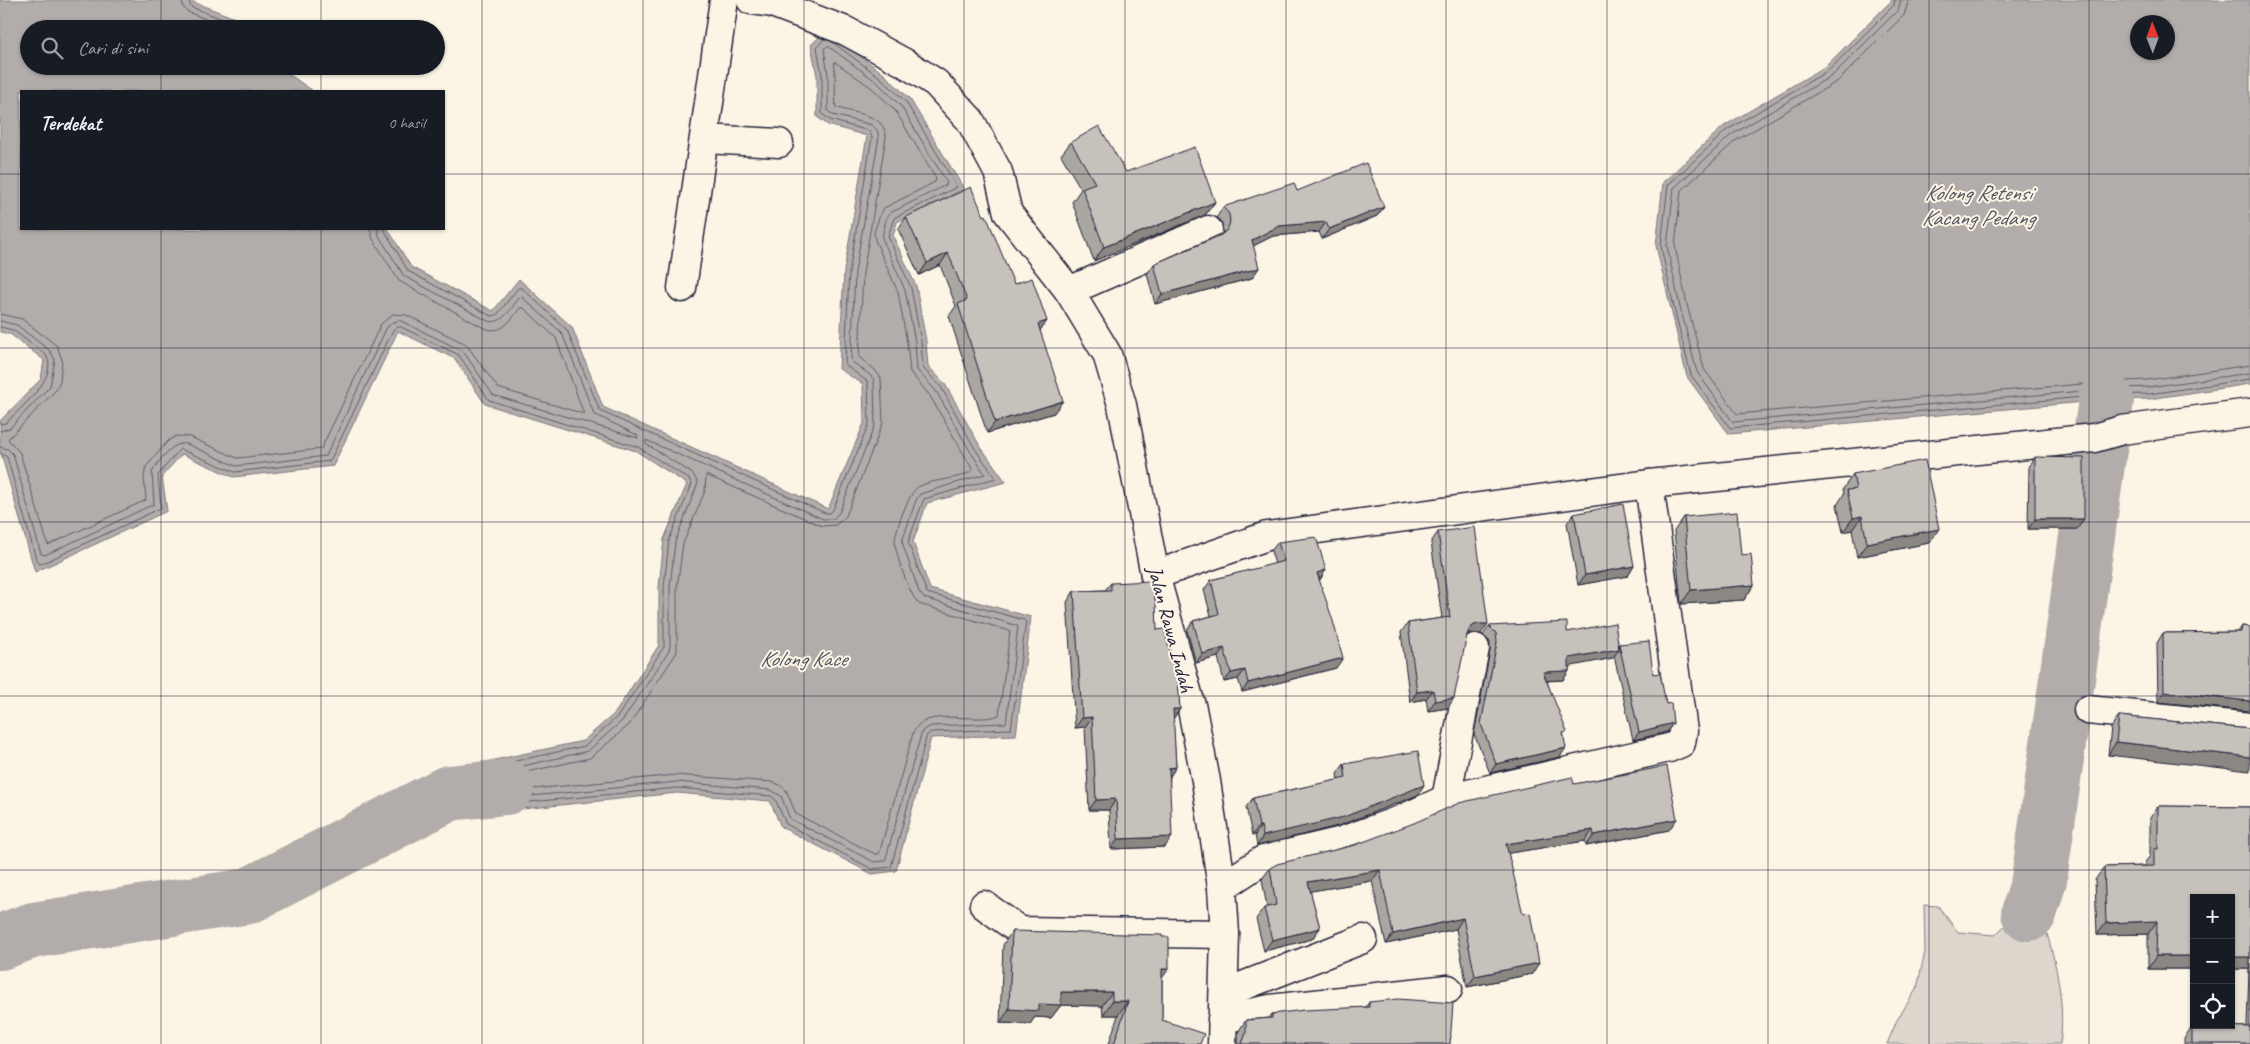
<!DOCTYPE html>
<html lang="id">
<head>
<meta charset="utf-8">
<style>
  body { margin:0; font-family:Caveat,sans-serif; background:#20242c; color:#f1f3f6 }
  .controls { position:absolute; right:15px; bottom:15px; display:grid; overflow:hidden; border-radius:0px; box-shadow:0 1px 4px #0004 }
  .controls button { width:45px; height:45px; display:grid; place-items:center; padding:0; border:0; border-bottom:1px solid #363941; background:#171b24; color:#f1f3f6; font:25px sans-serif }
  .compass { position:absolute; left:2130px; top:15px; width:45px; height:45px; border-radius:50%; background:#171b24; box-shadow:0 1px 4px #0004; rotate:359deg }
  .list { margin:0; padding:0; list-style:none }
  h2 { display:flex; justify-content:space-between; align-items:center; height:65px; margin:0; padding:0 20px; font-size:21px }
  h2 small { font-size:16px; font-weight:400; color:#9ea1a6 }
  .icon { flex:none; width:28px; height:28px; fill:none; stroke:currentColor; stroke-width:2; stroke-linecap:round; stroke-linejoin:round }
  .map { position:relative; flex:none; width:2250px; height:1044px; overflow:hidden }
  .search { position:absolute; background:#171b24; box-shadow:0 1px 4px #0004; left:20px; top:20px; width:425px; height:55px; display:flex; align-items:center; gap:12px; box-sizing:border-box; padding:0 18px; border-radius:28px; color:#9ea1a6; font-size:19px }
  .panel { position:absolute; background:#171b24; box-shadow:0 1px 4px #0004; left:20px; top:90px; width:425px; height:140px; border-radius:0px }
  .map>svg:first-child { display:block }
  .built { fill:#ece5d8 }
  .green { fill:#dcd6cc; stroke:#7f7c84 }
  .water { fill:#b2adab; stroke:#78757e; fill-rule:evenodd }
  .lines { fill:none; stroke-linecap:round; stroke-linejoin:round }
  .shore { stroke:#5c5a68; stroke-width:1 }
  .river { stroke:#b2adab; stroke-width:56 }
  .minor-casing { stroke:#22223b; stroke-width:31 }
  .minor { stroke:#fcf5e5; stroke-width:28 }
  .wall { fill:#aaa6a1; stroke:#22223b }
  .shaded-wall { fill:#8b8783; stroke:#22223b }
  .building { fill:#c6c1bb; stroke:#22223b }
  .grid { fill:none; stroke:#22223b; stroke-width:1; stroke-opacity:0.55 }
  .labels { text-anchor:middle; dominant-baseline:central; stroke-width:4; stroke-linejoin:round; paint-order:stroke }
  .street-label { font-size:21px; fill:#22223b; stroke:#fcf5e5 }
  .water-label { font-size:22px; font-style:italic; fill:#545362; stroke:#fcf5e5 }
</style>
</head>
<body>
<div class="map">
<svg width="2250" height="1044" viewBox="0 0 2250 1044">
  <rect width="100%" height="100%" fill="#fcf5e5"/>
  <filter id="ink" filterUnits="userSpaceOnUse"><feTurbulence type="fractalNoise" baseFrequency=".02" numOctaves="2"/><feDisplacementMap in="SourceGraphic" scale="10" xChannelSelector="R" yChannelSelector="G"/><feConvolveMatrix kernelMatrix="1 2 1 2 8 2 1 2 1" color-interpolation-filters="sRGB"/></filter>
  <g filter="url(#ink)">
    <path class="built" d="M2250,885V1044H2210V1025H2231V898Z"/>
    <path class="green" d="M1924,905L1938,906L1958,932L1995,935L2022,909L2042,918C2055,957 2066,1002 2060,1044H1887L1897,1020L1917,988L1925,952Z"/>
    <g class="water">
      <path d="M0,0H188L240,20L243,29H29V66H277L313,91H21V229H388L411,267L493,311L519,279L572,327L603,407L828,509L864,423L863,384L839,369L844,271L867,136L828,125L817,117V76L811,45L824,32L839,40L884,74L910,99L964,189L897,222L893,236L916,286L926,341L928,366L945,384L980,446L1006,482L927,503L913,542L930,589L1031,617L1016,735L931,738L896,871L872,874L781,827L770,801L677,793L444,817L414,783L439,772L583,741L615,713L659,645V587L664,539L687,484L636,451L485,404L455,359L398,331L333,466L233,477L182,454L162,476L167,511L35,572L0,450V421L41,379L44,360L10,334L0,332Z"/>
      <path d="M1892,0H2250V384L2149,399L2106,400L1729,434L1687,377L1656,246L1663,182L1724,126L1826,66ZM2138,22H2168V52H2138Z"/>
    </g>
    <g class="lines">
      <g class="shore">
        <path d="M182,0L183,7L188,12L230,29"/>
        <path d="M188,0L191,7L235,24L237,29"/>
        <path d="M1895,0L1894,5L1829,70L1727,130L1668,185L1661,246L1674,308L1691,375L1730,428L2106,395L2149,394L2250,379"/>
        <path d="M1901,0L1898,10L1833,75L1731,135L1674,188L1667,246L1680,307L1697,372L1733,422L2105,389L2148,387L2250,373"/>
        <path d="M1909,0L1904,15L1838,81L1735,141L1681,191L1675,246L1687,305L1704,369L1737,414L2105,382L2147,380L2250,365"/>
        <path d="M828,46L877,82L901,106L947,183L946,185L890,213L886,219L882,238L905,290L915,342L917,370L936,391L970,451L985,474L920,494L916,500L902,542L919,592L924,598L1018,626L1006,723L931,726L922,731L885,861L874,862L790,819L781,796L771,790L677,782L448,804L435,789L436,786L588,751L623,720L669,651L670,645V587L675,542L698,483L693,474L646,444V440L823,519H833L839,513L875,425L874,380L870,375L851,361L855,272L879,137L877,130L872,125L833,115L828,111V75L824,49Z"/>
        <path d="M835,62L872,88L895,110L936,179L935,182L884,208L880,215L874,232L875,240L898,292L907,343L910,372L930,396L973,470C959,481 934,478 918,487C909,492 894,533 895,543C896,556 910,596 919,604L1010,631L999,715C977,725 924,705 913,733L879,854H875L796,814L786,790L780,785L772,782L676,775L451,797L448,792L449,789L590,758L629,725L677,652V588L683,544L705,491L706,475L822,526L836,525L846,516L883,423L881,378L875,370L859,357L863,273L886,137C884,112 854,115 836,107Z"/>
        <path d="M384,229L408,271L491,316L497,315L518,288H522L567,330L600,411L825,513H830L833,510L869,424L868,382L845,365L849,272L872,137L869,131L830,120L822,114V75L817,47L824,39"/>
        <path d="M0,314L22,319L57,346L62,360L60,381L56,390L8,439L20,453L48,545L146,500L144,476L146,467L168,441L176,436L190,437L237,458L321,449L381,324L393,314L406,315L466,344L498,388L584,414L556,338L524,308H520C510,321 502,335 484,328L399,281L373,239L370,229"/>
        <path d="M0,321L17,325L50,351L55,360L50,386L10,428L0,431"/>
        <path d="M0,327L13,330L46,355C60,377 19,409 6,423L0,424"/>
        <path d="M0,447L8,449L13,454L41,554L45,555L154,504L152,472C159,461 172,441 187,444L236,466L326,456L387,327L392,323L399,320L463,351L493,395L638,438L637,435L594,414L562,333L522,297L519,298C511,308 503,325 488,321L404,276L379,236L378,229"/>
        <path d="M0,453L7,457L37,562L41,564L161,508L158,475L180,449L235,472L330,461L393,330L397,327H401L459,355L489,400L638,447L689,479L692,484L669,540L664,587V647L618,716L585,746L441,777L425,783V787L445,810L677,788L771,796L775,799L786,824L872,869L891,867L927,735L931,732L1011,729L1026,622L1024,620L927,593L908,542L924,499L996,478L975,449L941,387L923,368L921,341L911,288L888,236L894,218L955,188L956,185L906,102L881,78L832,42"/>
      </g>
      <g class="river">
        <path d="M2029,913L2039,880L2106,400"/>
        <path d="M0,942L34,930L248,896L449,793L506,787"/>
      </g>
      <defs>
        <g id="minor">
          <path d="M751,0L772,3L846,31L905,63L936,83L970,120L998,172L1008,213L1069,291L1107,354L1122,405L1155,575L1192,709L1206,781L1222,887L1225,934L1222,1044"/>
          <path d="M705,139L779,143"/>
          <path d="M682,288L724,0"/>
          <path d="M1069,291L1208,230"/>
          <path d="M1155,575L1267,536L1649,484L2094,438L2122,430L2250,413"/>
          <path d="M2088,710L2250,727"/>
          <path d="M1446,799L1475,648"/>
          <path d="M1222,887L1263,860L1342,841L1400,820L1446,799L1669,748L1681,743L1683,731L1649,484"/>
          <path d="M984,905L1020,931L1225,934"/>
          <path d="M1225,993L1363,939"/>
          <path d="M1222,1019L1270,1009L1448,989"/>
        </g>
      </defs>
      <use href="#minor" class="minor-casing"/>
      <use href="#minor" class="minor"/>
    </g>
    <g class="wall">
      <path d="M1071,142L1126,172L1215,202L1205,215L1094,261L1072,202L1081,189L1061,155Z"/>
      <path d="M1297,191L1384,207L1377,216L1322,239L1319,232L1273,236L1253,246L1252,278L1155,304L1147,274L1154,264L1223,233L1222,224L1217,217L1223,207Z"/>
      <path d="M906,217L1014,284L1047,321L1040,330L1054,413L987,433L949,316L956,306L940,265L919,275L898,229Z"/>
      <path d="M2035,457L2077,529H2028L2029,467Z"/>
      <path d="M1853,474L1939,529L1929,543L1857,557L1852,530L1843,532L1837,505L1844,494L1843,489Z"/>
      <path d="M1574,514L1634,566L1628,576L1578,585L1567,523Z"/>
      <path d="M1684,517L1741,555L1754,585L1744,600L1681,604L1674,531Z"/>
      <path d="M1438,532L1481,634L1469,633L1467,635L1448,708L1428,711L1426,699L1410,702L1401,632L1408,623L1442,618L1431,542Z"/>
      <path d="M1278,542L1319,580L1336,668L1242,692L1238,679L1224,682L1218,657L1196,663L1187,630L1193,621L1211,616L1204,590L1211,580L1275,564L1271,551Z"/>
      <path d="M1111,583L1157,630L1180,709L1173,719L1176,767L1170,776L1165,847L1111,849L1109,810H1089L1085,727L1075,728L1067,602L1074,591L1105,590Z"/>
      <path d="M1489,626L1567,632L1619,645V644L1653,674L1666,704L1673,723L1667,732L1633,740L1614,656L1613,658L1569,666V671L1563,680L1547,681L1564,736L1560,757L1490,773L1474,734L1490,651V642L1483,635Z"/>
      <path d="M2242,626L2250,627L2158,702L2157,643L2163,633L2238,632Z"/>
      <path d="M2119,716L2250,729L2108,755L2111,728Z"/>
      <path d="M1344,764L1418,795L1338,826L1257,846L1255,835H1252L1246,807L1253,798L1338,780L1337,774Z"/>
      <path d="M1574,784L1669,830L1586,846L1585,841L1508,853L1532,974L1467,987L1456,929L1386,944L1372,881L1310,891L1320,928L1312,939L1264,951L1256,919L1264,908H1267L1262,879L1270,868Z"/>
      <path d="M2158,806L2250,807V1044H2184V1039L2192,1026L2247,1027L2249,969H2231V898L2194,969H2148V934L2097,935L2095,880L2104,867L2145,866V862L2150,856V818Z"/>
      <path d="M1012,931L1162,978V1020L1200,1044H1109L1118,1015H1103L1102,1006L1061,1005L1051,1018L1035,1017L1030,1024L1000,1023L1003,945Z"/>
      <path d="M1369,1002L1450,1044H1238V1032L1246,1020L1269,1018L1272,1014L1366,1007Z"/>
    </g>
    <g class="shaded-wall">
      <path d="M1215,202L1205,215L1094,261L1104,247Z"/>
      <path d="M1384,207L1377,216L1322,239L1329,229Z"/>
      <path d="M1326,222L1319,232L1273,236L1245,250L1252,240L1279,226Z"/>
      <path d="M948,253L940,265L919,275L927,263Z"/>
      <path d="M1259,268L1252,278L1155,304L1162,294Z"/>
      <path d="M1047,321L1039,332L1038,324Z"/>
      <path d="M1063,401L1054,413L987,433L995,422Z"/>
      <path d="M1862,516L1852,530L1843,532L1853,518Z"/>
      <path d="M2035,519H2084L2077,529H2028Z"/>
      <path d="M1939,529L1929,543L1857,557L1867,543Z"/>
      <path d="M1634,566L1628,576L1578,585L1585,575Z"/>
      <path d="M1326,570L1320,580L1317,573Z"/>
      <path d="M1754,585L1744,600L1681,604L1691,590Z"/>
      <path d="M1476,624H1488L1481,634L1469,633L1464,637L1470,628Z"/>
      <path d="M1224,648L1218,657L1196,663L1202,654Z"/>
      <path d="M1619,649L1613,658L1562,668L1569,658Z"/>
      <path d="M1343,658L1336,668L1242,692L1248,683Z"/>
      <path d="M1245,670L1238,679L1224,682L1231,673Z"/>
      <path d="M1569,671L1563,680L1537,681L1543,672Z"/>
      <path d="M1433,690L1426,699L1410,702L1417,692Z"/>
      <path d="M2164,692L2250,701V711L2158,702Z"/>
      <path d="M1454,698L1448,708L1428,711L1435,701Z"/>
      <path d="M1173,709H1180L1173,719Z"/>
      <path d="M1092,717L1085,727L1075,728L1082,718Z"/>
      <path d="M1673,723L1667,732L1633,740L1639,732Z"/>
      <path d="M2116,742L2250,757V771L2108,755Z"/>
      <path d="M1566,748L1560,757L1490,773L1496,764Z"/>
      <path d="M1176,767L1169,778V768Z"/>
      <path d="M1424,785L1418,795L1338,826L1257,846L1263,836Z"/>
      <path d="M1116,799L1109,810H1089L1096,800Z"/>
      <path d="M1677,819L1669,830L1586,846L1594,835Z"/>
      <path d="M1259,826H1261L1255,835H1252Z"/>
      <path d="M1593,830L1585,841L1498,855L1506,844Z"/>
      <path d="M1172,837L1165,847L1111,849L1118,839Z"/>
      <path d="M1380,870L1372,881L1300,893L1308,882Z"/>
      <path d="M1463,918L1456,929L1386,944L1393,934Z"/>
      <path d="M2157,921L2148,934L2097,935L2106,923Z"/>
      <path d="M1320,928L1312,939L1264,951L1272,940Z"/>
      <path d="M2156,956H2194V969H2148Z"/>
      <path d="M2231,957H2250V968L2249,969H2231Z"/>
      <path d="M1539,963L1532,974L1467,987L1475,976Z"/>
      <path d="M1162,969H1169L1159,982Z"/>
      <path d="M1061,992H1112L1102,1006L1061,1005L1051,1018L1035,1017L1030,1024L1000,1023L1009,1009Z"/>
      <path d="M1112,1001H1128L1118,1015H1103Z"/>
    </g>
    <g class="building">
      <path d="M1099,126L1126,172L1195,147L1215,202L1104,247L1082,188L1095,183L1071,142Z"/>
      <path d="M1366,163L1384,207L1329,229L1326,222L1279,226L1252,240L1259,268L1162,294L1154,264L1221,235L1227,230L1230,222L1229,214L1223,207L1294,183L1297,191Z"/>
      <path d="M971,187L984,216L986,215L1014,284L1032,278L1047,321L1038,324L1063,401L995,422L958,304L967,300L948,253L927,263L906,217Z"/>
      <path d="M2035,457L2084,458V519H2035Z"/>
      <path d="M1925,460L1939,529L1867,543L1862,516L1853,518L1847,490L1856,489L1853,474Z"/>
      <path d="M1623,504L1634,566L1585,575L1574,514Z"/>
      <path d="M1737,512L1741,555L1751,554L1754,585L1691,590L1684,517Z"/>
      <path d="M1475,527L1488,624H1476L1470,628L1467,635L1454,698L1435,701L1433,690L1417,692L1408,623L1450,617L1438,532Z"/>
      <path d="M1316,537L1326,570L1317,573L1333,621L1343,658L1248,683L1245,670L1231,673L1224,648L1202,654L1193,621L1219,614L1211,580L1284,561L1278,542Z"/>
      <path d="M1150,581L1156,603L1157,630L1164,629L1178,680L1180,709H1173L1176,767L1169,768L1172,837L1118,839L1116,799L1096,800L1092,717L1082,718L1074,591L1111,590V583Z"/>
      <path d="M1567,622V632L1615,623L1619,649L1569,658V671L1543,672L1567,732L1563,733L1566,748L1496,764L1481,724L1497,642L1496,633L1489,626Z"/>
      <path d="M2242,626L2250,627V701L2164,692L2163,633L2241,632Z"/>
      <path d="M1649,641L1653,674L1660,673L1666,704L1671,703L1673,723L1639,732L1619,644Z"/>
      <path d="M2119,716L2250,729V757L2116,742Z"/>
      <path d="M1418,751L1424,785L1344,817L1263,836L1261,826H1259L1253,798L1346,778L1344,764Z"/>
      <path d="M1667,766L1677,819L1594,835L1593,830L1506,844L1523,914L1530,913L1539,963L1475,976L1463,918L1393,934L1380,870L1308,882L1320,928L1272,940L1264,908L1276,905L1270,868L1277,864L1355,845L1414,823L1459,803L1572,777L1574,784Z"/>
      <path d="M2158,806L2250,807V957H2231V898H2194V956H2156L2157,921L2106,923L2104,867L2154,866V849H2158Z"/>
      <path d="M1012,931L1162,935V937H1169V969H1162V1020L1204,1034L1200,1044H1114L1128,1001H1112V992H1061V1005L1039,1004V1011L1009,1009Z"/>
      <path d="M1398,999L1453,1003L1450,1044H1242L1246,1033V1020L1272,1018V1014L1304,1010L1369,1007V1002Z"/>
      <path d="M2192,1026L2250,1027V1044H2192Z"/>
    </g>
  </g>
  <path class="grid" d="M161,0V29M321,0V29M482,0V1044M643,0V1044M804,0V1044M964,0V1044M1125,0V1044M1286,0V1044M1446,0V1044M1607,0V1044M1768,0V1044M1929,0V1044M2089,0V1044M161,66V91M321,66V91M0,174H21M444,174H2250M161,229V1044M321,229V1044M0,348H2250M0,522H2250M0,696H2250M0,870H2250"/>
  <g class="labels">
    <g class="street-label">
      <text transform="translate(1171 629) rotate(75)">Jalan Rawa Indah</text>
    </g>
    <g class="water-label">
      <text x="1978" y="193">Kolong Retensi<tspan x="1978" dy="25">Kacang Pedang</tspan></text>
      <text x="803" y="659">Kolong Kace</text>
    </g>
  </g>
</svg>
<div class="controls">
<button>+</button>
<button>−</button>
<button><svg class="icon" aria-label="locate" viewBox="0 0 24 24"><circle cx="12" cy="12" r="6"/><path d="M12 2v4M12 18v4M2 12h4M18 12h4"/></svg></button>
</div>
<svg class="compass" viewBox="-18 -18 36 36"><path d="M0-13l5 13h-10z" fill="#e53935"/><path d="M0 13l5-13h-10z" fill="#9ea1a6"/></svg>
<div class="search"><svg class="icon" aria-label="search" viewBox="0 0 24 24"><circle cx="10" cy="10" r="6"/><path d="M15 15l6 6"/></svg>Cari di sini</div>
<section class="panel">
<h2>Terdekat<small>0 hasil</small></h2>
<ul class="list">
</ul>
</section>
</div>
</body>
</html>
